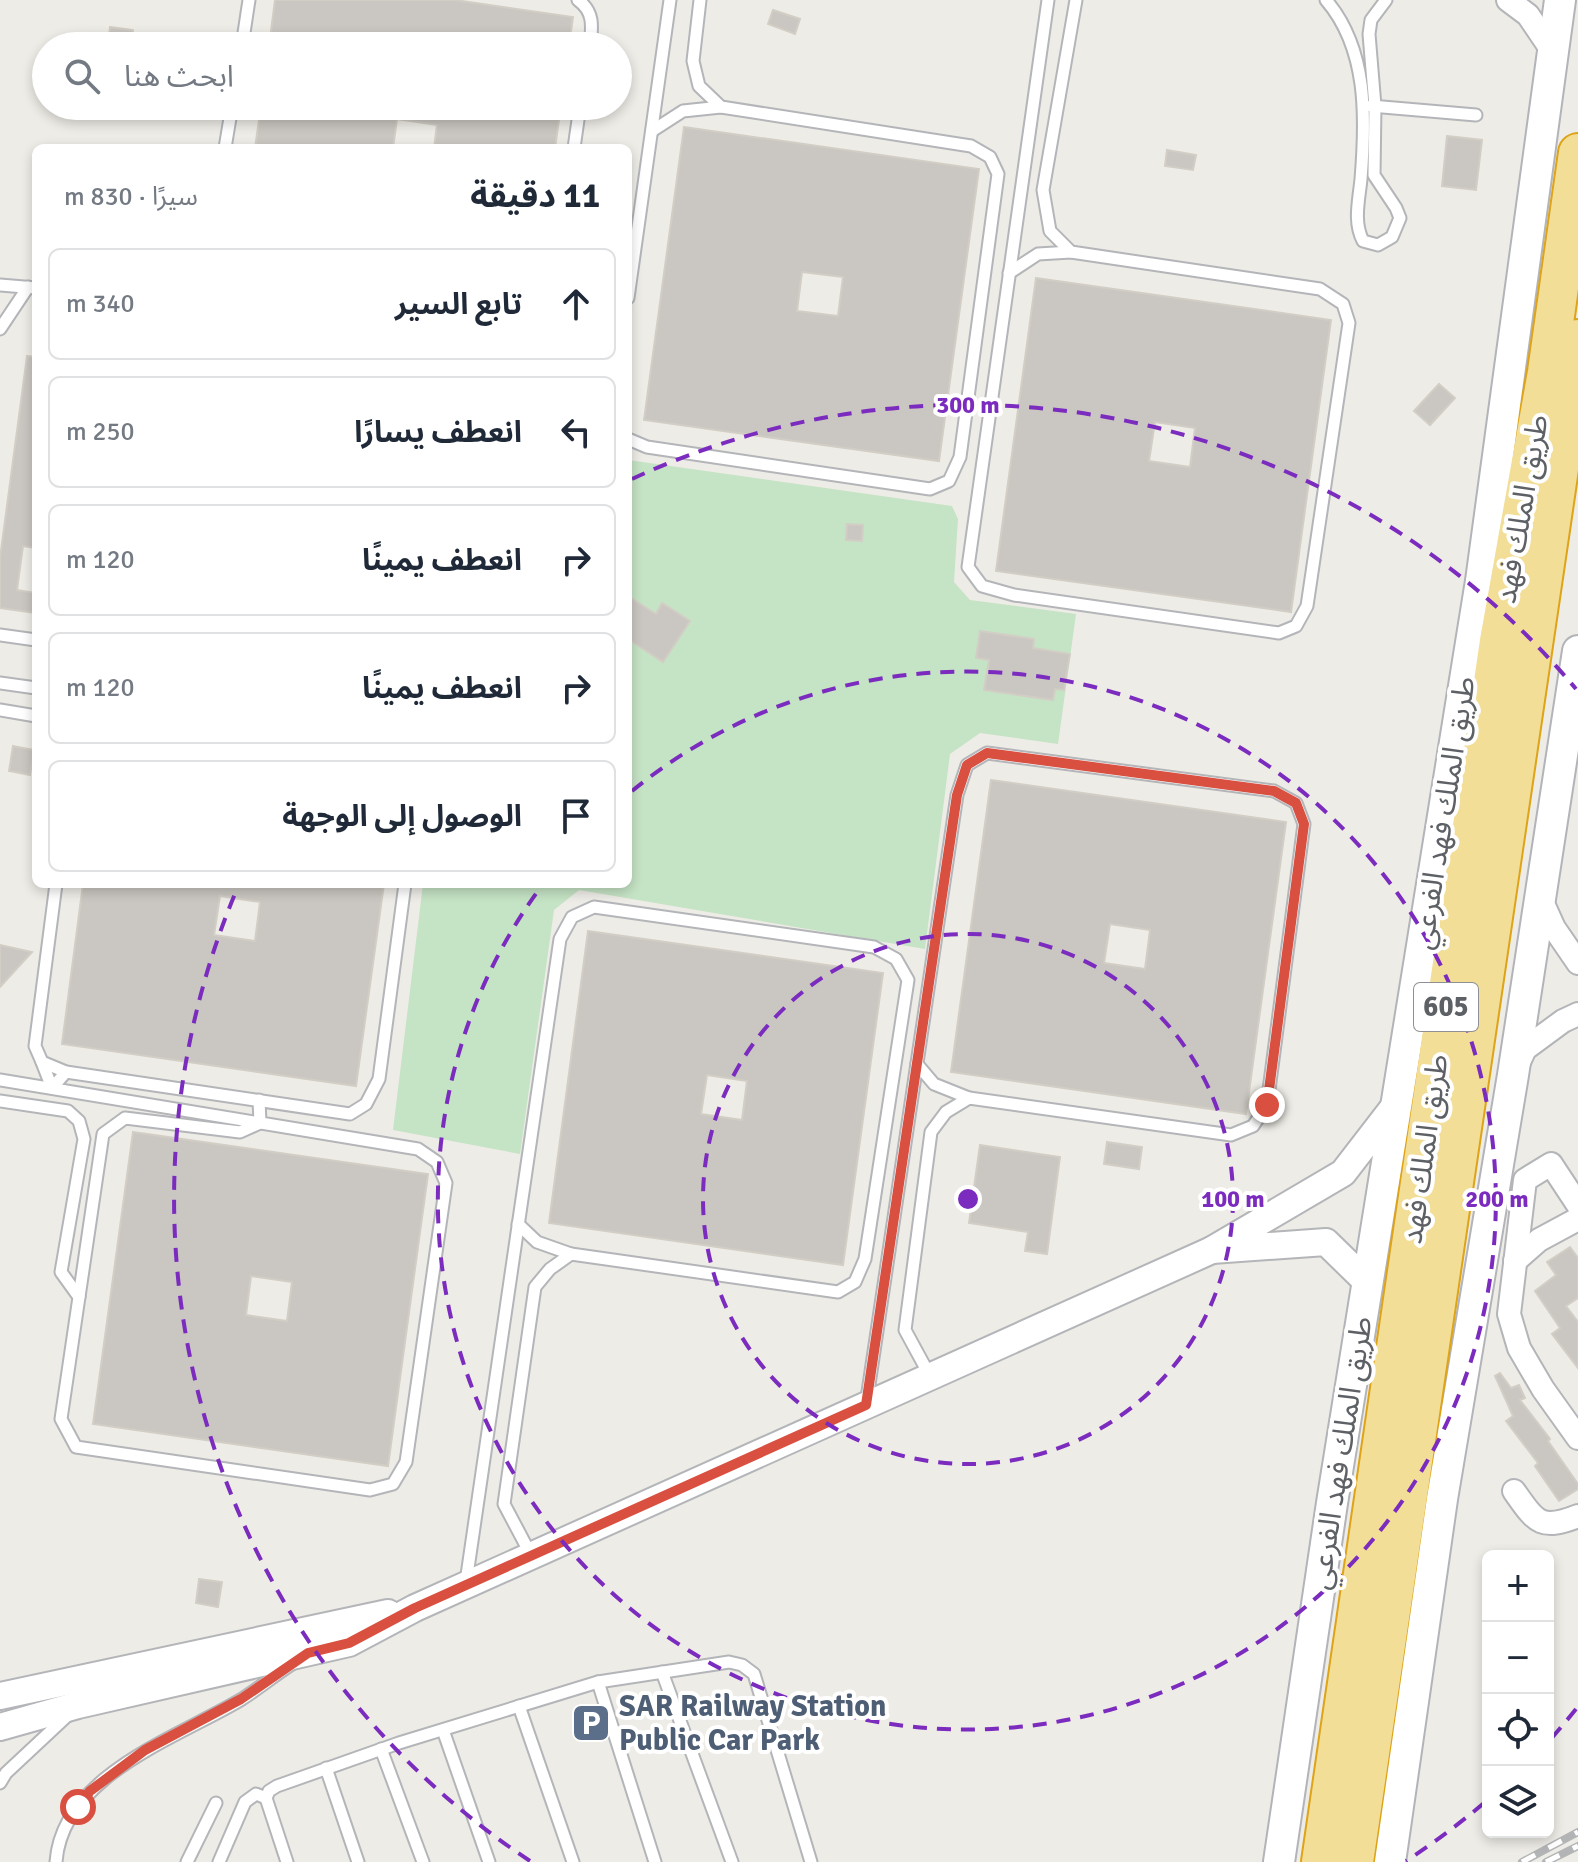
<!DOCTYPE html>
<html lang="ar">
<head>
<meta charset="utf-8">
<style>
  body { margin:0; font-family:Signika,"Noto Sans Arabic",sans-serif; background:#f6f6f7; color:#1f2937; direction:rtl }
  .controls { position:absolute; right:24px; bottom:24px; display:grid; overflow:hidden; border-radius:12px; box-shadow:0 4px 12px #0003 }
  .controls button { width:72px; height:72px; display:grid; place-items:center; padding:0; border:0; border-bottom:2px solid #e0e1e3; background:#fff; color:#1f2937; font:40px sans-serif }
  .stop { position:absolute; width:24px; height:24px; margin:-18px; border:6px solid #d95041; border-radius:50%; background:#fff }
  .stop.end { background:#d95041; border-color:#fff; box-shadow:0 2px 8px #0008 }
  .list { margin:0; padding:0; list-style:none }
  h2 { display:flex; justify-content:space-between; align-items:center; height:104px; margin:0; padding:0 32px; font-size:34px }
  h2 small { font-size:26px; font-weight:400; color:#747a83 }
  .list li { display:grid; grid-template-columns:52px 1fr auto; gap:24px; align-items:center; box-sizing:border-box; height:112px; margin:0 16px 16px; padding:0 16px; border:2px solid #e0e1e3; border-radius:12px }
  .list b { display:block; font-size:30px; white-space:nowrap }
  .list em { font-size:26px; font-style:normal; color:#747a83 }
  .icon { flex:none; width:44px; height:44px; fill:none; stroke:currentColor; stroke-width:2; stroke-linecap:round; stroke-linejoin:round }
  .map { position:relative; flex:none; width:1578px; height:1862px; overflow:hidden; direction:ltr }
  .search { position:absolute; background:#fff; box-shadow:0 4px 12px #0003; left:32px; top:32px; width:600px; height:88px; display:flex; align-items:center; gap:20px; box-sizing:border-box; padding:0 28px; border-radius:44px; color:#747a83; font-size:30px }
  .panel { position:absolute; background:#fff; box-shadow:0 4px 12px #0003; left:32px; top:144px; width:600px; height:744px; border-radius:12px; direction:rtl }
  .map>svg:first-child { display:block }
  .green { fill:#c5e3c5 }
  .building { fill:#cac7c2; stroke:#d2cec5; stroke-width:2; fill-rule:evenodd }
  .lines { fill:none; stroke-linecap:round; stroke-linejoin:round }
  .service-casing { stroke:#b3b5b9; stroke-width:15 }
  .minor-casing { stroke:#b3b5b9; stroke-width:26 }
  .tertiary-casing { stroke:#b3b5b9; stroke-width:30 }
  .secondary-casing { stroke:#b2b4b9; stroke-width:34 }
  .motorway-casing { stroke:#dea316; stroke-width:42 }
  .service { stroke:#fff; stroke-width:11 }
  .minor { stroke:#fff; stroke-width:22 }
  .tertiary { stroke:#fff; stroke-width:26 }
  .secondary { stroke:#fff; stroke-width:30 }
  .motorway { stroke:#f3de98; stroke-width:38 }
  .rail-casing { stroke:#b3b4b5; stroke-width:8 }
  .rail { stroke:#fff; stroke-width:5; stroke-dasharray:15; stroke-linecap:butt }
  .route { stroke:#d95041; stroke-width:10 }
  .ring { fill:none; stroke:#7b2cbf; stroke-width:4; stroke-dasharray:14 10 }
  .labels { text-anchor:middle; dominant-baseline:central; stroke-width:8; stroke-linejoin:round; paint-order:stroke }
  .shield { fill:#fff; stroke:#8e9093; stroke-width:2 }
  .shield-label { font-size:28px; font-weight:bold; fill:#5d6065 }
  .street-label { font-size:30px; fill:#5d6065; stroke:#fff }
  .service-label { font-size:30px; font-weight:bold; fill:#4e5e75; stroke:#fff; text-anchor:start }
  .centre { fill:#7b2cbf; stroke:#fff; stroke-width:4 }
  .ring-label { font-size:24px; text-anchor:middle; font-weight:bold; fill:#7b2cbf; stroke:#fff; stroke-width:8; stroke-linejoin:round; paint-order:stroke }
</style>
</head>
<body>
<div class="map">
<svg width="1578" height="1862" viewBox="0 0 1578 1862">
  <rect width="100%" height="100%" fill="#eeece6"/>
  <path class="green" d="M628,460L952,506L958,519L954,582L970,600L1076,614L1058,744L980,733L950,754L925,949L579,890L554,910L520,1154L393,1130L423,884H628Z"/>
  <g class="building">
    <path d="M275,0H455L573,17L569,46H269Z"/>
    <path d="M773,10L800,19L795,34L768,24Z"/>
    <path d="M110,27L133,30L131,46L108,43Z"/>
    <path d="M261,106H561L555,148H434L437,125L397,119L393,148H255Z"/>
    <path d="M684,127L979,169L939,461L644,420ZM802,272L843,277L838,316L797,311Z"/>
    <path d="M1447,136L1482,140L1476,190L1442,186Z"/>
    <path d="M1167,150L1196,155L1193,170L1165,166Z"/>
    <path d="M1036,278L1331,320L1291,612L996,571ZM1155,422L1195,428L1190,467L1149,461Z"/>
    <path d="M27,356L36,357V548L23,546L17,590L36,593V613L0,608V558Z"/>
    <path d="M1439,384L1455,398L1430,425L1414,411Z"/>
    <path d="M847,524L863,525L862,541L846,540Z"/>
    <path d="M628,596L656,614L662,603L690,621L663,662L628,639Z"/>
    <path d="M980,631L1034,639L1033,648L1070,654L1064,690L1055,689L1053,700L984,690L989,660L976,658Z"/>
    <path d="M13,746L34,750L30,775L9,771Z"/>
    <path d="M991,780L1286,822L1246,1114L951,1072ZM1110,924L1150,930L1145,969L1104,963Z"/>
    <path d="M83,884H384L356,1086L62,1044ZM220,896L260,902L255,941L214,935Z"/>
    <path d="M588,931L883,973L843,1265L549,1223ZM707,1075L747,1081L742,1120L701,1114Z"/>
    <path d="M0,945L32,952L0,987Z"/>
    <path d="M133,1132L428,1174L388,1466L93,1424ZM251,1276L292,1282L287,1321L246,1315Z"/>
    <path d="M1107,1142L1142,1147L1139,1169L1104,1164Z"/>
    <path d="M980,1145L1060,1157L1047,1254L1025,1251L1028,1232L969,1223Z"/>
    <path d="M1570,1247L1578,1258V1298L1566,1306L1578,1322V1368L1552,1334L1560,1328L1535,1291L1556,1275L1547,1262Z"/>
    <path d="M1500,1373L1511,1388L1519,1385L1525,1398L1520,1400L1550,1439L1548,1441L1578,1484V1489L1559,1501L1535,1466L1538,1463L1506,1421L1513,1416L1495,1376Z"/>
    <path d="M199,1579L222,1582L218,1607L196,1603Z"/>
  </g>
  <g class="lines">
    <defs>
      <g id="service">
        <path d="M578,0C595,12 592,28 590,46"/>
        <path d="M1048,0L968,567L982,586L1014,595L1279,633L1296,626L1307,606L1349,323L1343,304L1320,289L1071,252L1050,231L1043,190L1076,0"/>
        <path d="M1326,0C1368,49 1366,118 1361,179C1359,200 1353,222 1363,241L1378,245L1392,237L1400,218L1396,208L1374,175L1375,106L1369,34L1371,20L1386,0"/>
        <path d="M242,46L249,0"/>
        <path d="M1371,106L1476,115"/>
        <path d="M652,131L683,111L721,107"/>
        <path d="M225,148L232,106"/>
        <path d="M574,148L580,106"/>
        <path d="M1009,273L1038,254L1071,252"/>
        <path d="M0,285L36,288"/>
        <path d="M628,298L670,0"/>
        <path d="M0,329L28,287"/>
        <path d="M628,439L647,447L930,489L949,481L960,457L998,174L990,157L971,146L721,107L699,86L693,61L700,0"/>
        <path d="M0,635L36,640"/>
        <path d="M0,683L36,688"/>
        <path d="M0,710L36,716"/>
        <path d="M56,884L35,1046L42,1062L66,1072L350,1114L366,1104L379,1079L405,884"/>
        <path d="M42,1062L52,1088L66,1072"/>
        <path d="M917,1064L934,1084L969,1098"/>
        <path d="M0,1080L418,1149L437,1162L446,1183L406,1462L393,1484L370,1490L76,1447L61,1419L79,1297L61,1272L84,1139L79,1121L68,1111L0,1101"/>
        <path d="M518,1224L537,1242L571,1254"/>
        <path d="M79,1297L103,1134L125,1118L240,1132L260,1123L259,1100"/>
        <path d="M866,1405L957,795L967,765L987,753L1274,791L1296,803L1304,824L1267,1105L1253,1126L1231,1135L969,1098L946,1112L931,1132L905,1330L930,1376"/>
        <path d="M466,1582L560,939L572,917L594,907L874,947L896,959L908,980L865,1259L855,1282L838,1292L571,1254L550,1269L535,1287L504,1504L531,1555"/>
        <path d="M662,1672L732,1862"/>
        <path d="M598,1682L655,1862"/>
        <path d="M519,1706L573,1862"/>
        <path d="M443,1730L489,1862"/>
        <path d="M381,1749L423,1862"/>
        <path d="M326,1768L358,1862"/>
        <path d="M0,1783L6,1773L67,1716"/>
        <path d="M56,1862C62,1775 179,1737 242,1699C259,1688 275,1675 292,1664"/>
        <path d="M187,1862L216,1803"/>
        <path d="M219,1862L245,1802L256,1794L266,1798"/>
        <path d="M287,1862L266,1798L269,1791L277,1786L399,1743L598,1682L729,1662L742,1665L754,1674L811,1862"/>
      </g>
      <g id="minor">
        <path d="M1508,0L1528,15L1553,52"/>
        <path d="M1540,897L1554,928L1578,963"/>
        <path d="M1517,1066L1525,1049L1563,1021L1578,1014"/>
        <path d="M1578,1205L1551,1164L1525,1180L1509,1314L1519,1348L1543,1389L1578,1438"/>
        <path d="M1515,1261L1539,1240L1578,1219"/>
        <path d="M1514,1491C1536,1522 1540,1531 1578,1516"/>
      </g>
      <g id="tertiary">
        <path d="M1368,1283L1326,1242L1212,1250L1343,1173L1397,1103"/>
        <path d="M0,1696L388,1613"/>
        <path d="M0,1727L78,1705L349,1643L415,1608L1212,1250"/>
      </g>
      <g id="secondary">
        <path d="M1279,1862L1332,1503L1481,581L1560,0"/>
        <path d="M1390,1862L1442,1499L1513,1075L1578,651"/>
      </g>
      <g id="motorway">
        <path d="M1321,1862L1499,641L1547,372L1578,153"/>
        <path d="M1354,1862L1578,339"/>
      </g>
    </defs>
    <use href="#service" class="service-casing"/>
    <use href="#minor" class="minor-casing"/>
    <use href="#tertiary" class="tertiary-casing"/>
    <use href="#secondary" class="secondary-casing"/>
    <use href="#motorway" class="motorway-casing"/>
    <use href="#service" class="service"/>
    <use href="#minor" class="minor"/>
    <use href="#tertiary" class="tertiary"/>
    <use href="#secondary" class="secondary"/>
    <use href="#motorway" class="motorway"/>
    <defs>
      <g id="rail">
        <path d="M1522,1862L1578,1832"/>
        <path d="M1546,1862L1578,1846"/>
      </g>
    </defs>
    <use href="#rail" class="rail-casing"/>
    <use href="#rail" class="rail"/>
  </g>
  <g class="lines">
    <path class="route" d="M78,1807L90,1791L145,1750L241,1699L308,1653L349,1643L415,1608L866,1405L957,795L967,765L987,753L1274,791L1296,803L1304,824L1267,1105"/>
  </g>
  <g class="ring">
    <circle cx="968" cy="1199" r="265"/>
    <path d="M632 791A529 529 0 1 1 543 884"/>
    <path d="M1576 1709A794 794 0 0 1 1549 1741M1484 1803A794 794 0 0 1 1406 1861M530 1861A794 794 0 0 1 237 889M632 479A794 794 0 0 1 1576 689"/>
  </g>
  <defs>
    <symbol id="parking-square" viewBox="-11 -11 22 22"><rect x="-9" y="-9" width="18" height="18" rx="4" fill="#5c6f8a" stroke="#fff"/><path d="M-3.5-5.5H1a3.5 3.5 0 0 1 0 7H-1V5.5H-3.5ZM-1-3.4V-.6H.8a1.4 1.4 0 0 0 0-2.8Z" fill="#fff"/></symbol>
  </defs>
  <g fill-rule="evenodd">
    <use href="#parking-square" x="569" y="1701" width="44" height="44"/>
  </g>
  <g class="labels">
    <rect class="shield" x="1414" y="983" width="64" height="48" rx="6"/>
    <g class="shield-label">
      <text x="1446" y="1007">605</text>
    </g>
    <g class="street-label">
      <text transform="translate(1522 509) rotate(-80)">طريق الملك فهد</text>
      <text transform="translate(1444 813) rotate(-81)">طريق الملك فهد الفرعي</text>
      <text transform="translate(1425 1149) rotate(-82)">طريق الملك فهد</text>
      <text transform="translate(1341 1453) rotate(-81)">طريق الملك فهد الفرعي</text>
    </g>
    <g class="service-label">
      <text x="619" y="1706">SAR Railway Station<tspan x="619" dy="34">Public Car Park</tspan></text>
    </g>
  </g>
  <circle cx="968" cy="1199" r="12" class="centre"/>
  <g class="ring-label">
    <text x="968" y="413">300 m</text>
    <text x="1233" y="1207">100 m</text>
    <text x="1497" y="1207">200 m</text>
  </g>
</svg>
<div class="controls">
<button>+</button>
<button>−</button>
<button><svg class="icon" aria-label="locate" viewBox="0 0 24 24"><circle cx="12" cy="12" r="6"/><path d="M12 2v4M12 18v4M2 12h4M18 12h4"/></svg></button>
<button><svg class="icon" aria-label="layers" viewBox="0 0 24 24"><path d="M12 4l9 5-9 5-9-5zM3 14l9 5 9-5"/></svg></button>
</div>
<div class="stop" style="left:78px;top:1807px"></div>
<div class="stop end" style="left:1267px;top:1105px"></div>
<div class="search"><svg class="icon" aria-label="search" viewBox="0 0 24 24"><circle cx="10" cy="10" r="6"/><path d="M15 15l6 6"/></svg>ابحث هنا</div>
<section class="panel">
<h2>11 دقيقة<small>سيرًا · 830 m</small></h2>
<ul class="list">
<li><svg class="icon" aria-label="ahead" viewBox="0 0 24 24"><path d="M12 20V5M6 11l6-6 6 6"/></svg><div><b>تابع السير</b></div><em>340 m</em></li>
<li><svg class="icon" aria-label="left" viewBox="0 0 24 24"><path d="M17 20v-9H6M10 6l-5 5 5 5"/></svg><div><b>انعطف يسارًا</b></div><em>250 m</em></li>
<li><svg class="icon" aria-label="right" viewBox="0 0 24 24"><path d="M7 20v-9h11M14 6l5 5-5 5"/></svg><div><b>انعطف يمينًا</b></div><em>120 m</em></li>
<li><svg class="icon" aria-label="right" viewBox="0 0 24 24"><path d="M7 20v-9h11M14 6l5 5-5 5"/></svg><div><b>انعطف يمينًا</b></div><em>120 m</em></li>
<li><svg class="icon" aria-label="arrive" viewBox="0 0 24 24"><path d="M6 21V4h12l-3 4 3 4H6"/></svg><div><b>الوصول إلى الوجهة</b></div></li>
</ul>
</section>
</div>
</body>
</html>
